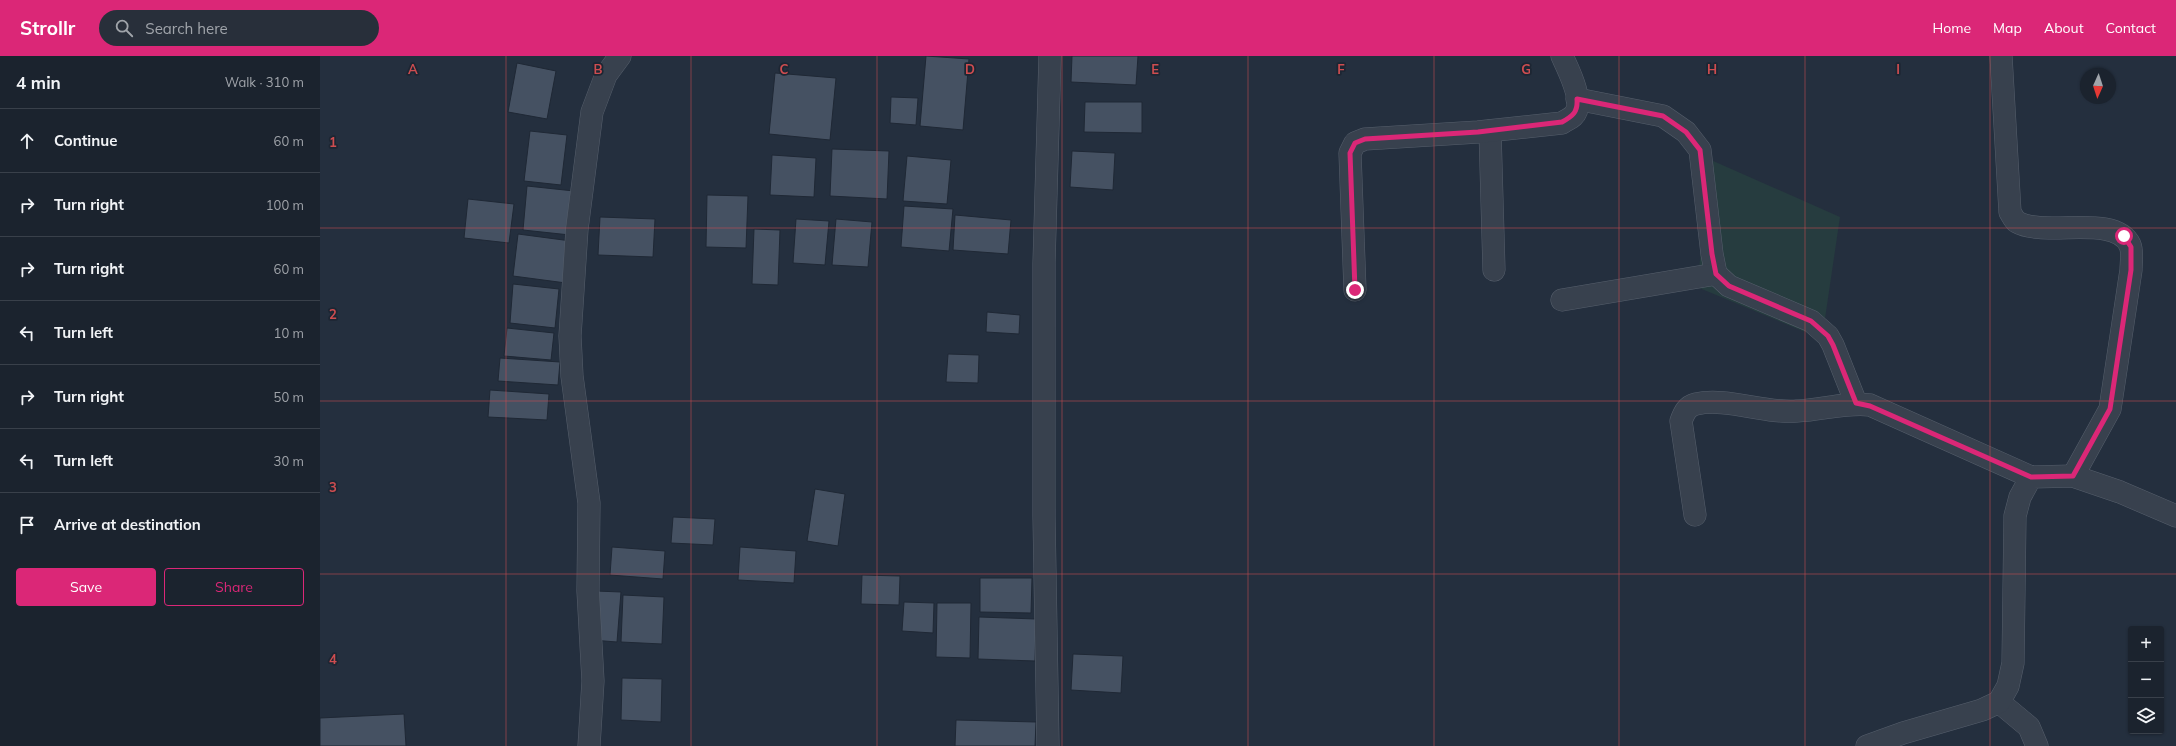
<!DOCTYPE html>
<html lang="en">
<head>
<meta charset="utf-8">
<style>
  body { margin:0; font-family:Mulish,sans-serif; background:#282f3a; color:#f1f3f6 }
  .controls { position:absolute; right:12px; bottom:12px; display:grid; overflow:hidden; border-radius:4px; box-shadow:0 1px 3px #0004 }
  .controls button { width:36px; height:36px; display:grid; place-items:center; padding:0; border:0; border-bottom:1px solid #39404a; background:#1b232e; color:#f1f3f6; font:20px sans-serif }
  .compass { position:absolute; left:1760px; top:12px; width:36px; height:36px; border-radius:50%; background:#1b232e; box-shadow:0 1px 3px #0004; rotate:183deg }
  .stop { position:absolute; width:12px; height:12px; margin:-9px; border:3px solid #db2777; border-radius:50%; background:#fff }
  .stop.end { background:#db2777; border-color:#fff; box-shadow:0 1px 4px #0008 }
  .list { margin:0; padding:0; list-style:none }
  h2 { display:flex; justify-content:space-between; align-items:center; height:52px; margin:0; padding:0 16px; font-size:17px }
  h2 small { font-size:13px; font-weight:400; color:#a0a4aa }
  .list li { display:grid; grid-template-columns:26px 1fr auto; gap:12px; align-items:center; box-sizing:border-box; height:64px; padding:0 16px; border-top:1px solid #39404a }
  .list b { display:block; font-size:15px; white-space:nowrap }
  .list em { font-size:13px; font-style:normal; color:#a0a4aa }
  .actions { display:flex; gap:8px; padding:12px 16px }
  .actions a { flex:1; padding:9px 0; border:1px solid #db2777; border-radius:4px; text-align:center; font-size:14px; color:#db2777 }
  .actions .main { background:#db2777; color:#fff }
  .icon { flex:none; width:22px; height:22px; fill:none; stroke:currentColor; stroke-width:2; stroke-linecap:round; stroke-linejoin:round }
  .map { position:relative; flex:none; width:1856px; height:690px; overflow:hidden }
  header { display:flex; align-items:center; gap:24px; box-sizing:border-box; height:56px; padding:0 20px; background:#db2777; color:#fff }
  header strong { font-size:19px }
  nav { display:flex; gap:22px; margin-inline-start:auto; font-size:14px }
  .search { width:280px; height:36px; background:#282f3a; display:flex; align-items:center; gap:10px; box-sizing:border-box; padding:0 14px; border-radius:22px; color:#a0a4aa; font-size:15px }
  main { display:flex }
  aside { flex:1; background:#1b232e }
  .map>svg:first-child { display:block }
  .green { fill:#263c3f }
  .building { fill:#455162; stroke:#1f2835 }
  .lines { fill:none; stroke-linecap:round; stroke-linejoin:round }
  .minor-casing { stroke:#565f6c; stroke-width:23 }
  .minor { stroke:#38414e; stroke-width:22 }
  .route { stroke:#db2777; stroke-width:5 }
  .grid { fill:none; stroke:#ce4d50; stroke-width:1; stroke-opacity:0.55 }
  .grid-label { font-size:13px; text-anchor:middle; font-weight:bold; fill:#ce4d50; stroke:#1d2633; stroke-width:3.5; stroke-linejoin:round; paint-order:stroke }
</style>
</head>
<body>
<header>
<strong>Strollr</strong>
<div class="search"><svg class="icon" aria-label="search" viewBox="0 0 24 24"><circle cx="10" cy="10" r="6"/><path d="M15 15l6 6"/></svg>Search here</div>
<nav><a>Home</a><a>Map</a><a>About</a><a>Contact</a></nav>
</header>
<main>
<aside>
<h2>4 min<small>Walk · 310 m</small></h2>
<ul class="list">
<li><svg class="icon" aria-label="ahead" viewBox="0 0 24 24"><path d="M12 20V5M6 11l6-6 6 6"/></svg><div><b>Continue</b></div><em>60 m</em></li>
<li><svg class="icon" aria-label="right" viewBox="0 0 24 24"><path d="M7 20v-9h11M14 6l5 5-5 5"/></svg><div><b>Turn right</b></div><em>100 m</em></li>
<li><svg class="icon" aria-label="right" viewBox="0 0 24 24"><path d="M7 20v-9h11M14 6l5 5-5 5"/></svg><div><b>Turn right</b></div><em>60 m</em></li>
<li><svg class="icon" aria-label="left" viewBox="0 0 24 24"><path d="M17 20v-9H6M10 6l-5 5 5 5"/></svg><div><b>Turn left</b></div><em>10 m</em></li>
<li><svg class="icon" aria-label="right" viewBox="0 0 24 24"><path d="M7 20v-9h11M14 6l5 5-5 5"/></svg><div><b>Turn right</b></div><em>50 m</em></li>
<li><svg class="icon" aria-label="left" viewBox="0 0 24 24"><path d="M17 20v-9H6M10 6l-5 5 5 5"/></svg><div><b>Turn left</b></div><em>30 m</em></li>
<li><svg class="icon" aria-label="arrive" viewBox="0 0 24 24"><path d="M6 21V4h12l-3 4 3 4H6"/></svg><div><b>Arrive at destination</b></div></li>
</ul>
<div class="actions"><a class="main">Save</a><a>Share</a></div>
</aside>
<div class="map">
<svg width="1856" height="690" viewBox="0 0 1856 690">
  <rect width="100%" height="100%" fill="#242f3e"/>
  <path class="green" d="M1391,104L1520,161L1502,283L1377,231Z"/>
  <g class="building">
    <path d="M606,0L649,3L643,74L600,70Z"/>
    <path d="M752,0H818L816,29L751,26Z"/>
    <path d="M197,7L236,15L227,63L188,56Z"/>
    <path d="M455,17L516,22L510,84L449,78Z"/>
    <path d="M571,41L598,42L596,69L570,67Z"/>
    <path d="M765,46H822V77L764,76Z"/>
    <path d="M210,75L247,79L241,129L204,125Z"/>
    <path d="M512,93L569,95L567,143L510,140Z"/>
    <path d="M752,95L795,97L793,134L750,131Z"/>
    <path d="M452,99L496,102L494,141L450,139Z"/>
    <path d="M587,100L631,104L627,148L583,145Z"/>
    <path d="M207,130L254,135L250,179L203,174Z"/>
    <path d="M387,139L428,140L426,192L386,191Z"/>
    <path d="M148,143L194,148L189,187L144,182Z"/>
    <path d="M584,150L633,153L629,195L581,191Z"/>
    <path d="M635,159L691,164L688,198L633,194Z"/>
    <path d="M280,161L335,163L333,201L278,199Z"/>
    <path d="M476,163L509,165L505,209L473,207Z"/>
    <path d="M516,163L552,166L548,211L512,209Z"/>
    <path d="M434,173L460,174L458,229L432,228Z"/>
    <path d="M198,178L251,185L246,227L193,220Z"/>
    <path d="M193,228L239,233L235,272L190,267Z"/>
    <path d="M667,256L700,259L699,278L666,276Z"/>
    <path d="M187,272L234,277L231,304L184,300Z"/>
    <path d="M628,298L659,299L658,327L626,326Z"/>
    <path d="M180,302L240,306L238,329L178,325Z"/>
    <path d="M170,334L229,338L227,364L168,361Z"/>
    <path d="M495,433L525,438L518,490L487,485Z"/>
    <path d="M353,461L395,463L393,489L351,487Z"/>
    <path d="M292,491L345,495L343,523L290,519Z"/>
    <path d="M420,491L476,495L474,527L418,524Z"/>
    <path d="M542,519L580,520L579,549L541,548Z"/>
    <path d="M660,522H712L711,557L660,556Z"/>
    <path d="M276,535L301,536L297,586L272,584Z"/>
    <path d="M303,539L344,541L342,588L301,586Z"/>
    <path d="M584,546L614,547L613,577L582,575Z"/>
    <path d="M617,547H651L650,602L616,601Z"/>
    <path d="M659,561L716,563L715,605L658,603Z"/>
    <path d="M753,598L803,600L801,637L751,634Z"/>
    <path d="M302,622L342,623L341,666L301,664Z"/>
    <path d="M84,658L86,690H0V662Z"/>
    <path d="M636,664L716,666L715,690H635Z"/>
  </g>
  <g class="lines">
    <defs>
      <g id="minor">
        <path d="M1681,0L1690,156C1692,159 1694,164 1697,166C1725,182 1795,157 1810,189C1813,196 1811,207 1811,214L1790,353L1753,420"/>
        <path d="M1257,43L1343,60L1366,76L1380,94L1392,198L1396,218L1409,230L1491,265L1508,280L1513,289L1536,347"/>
        <path d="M1170,75L1174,214"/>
        <path d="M1035,234L1030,97L1035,87L1045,83L1158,76L1242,67C1246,64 1250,63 1253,60C1266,48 1248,13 1242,0"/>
        <path d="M1242,244L1396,218"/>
        <path d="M1375,459L1361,365C1364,357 1367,350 1376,348C1406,341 1446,358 1477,355C1502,354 1526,346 1550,349L1711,421"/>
        <path d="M1679,646L1709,671L1717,690"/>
        <path d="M269,690L273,625L268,535L269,447L252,320L250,280L257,173L272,56L286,19L300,0"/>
        <path d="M728,690L724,460V207L730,0"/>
        <path d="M1547,690L1583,677L1662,654L1679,646L1688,630L1693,607L1695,460L1700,441L1711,421L1753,420L1800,436L1856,460"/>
      </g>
    </defs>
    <use href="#minor" class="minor-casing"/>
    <use href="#minor" class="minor"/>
  </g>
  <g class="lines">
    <path class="route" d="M1035,234L1030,97L1035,87L1045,83L1158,76L1242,66C1253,60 1258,56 1257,43L1343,60L1366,76L1380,94L1392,198L1396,218L1409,230L1491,265L1508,280L1513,289L1536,347L1550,350L1711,421L1753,420L1790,353L1811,214V191L1804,180"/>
  </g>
  <path class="grid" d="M186,0V690M371,0V690M557,0V690M742,0V690M928,0V690M1114,0V690M1299,0V690M1485,0V690M1670,0V690M0,172H1856M0,345H1856M0,518H1856"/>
  <g class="grid-label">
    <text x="93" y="18">A</text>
    <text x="278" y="18">B</text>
    <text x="464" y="18">C</text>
    <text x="650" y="18">D</text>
    <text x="835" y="18">E</text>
    <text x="1021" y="18">F</text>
    <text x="1206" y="18">G</text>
    <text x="1392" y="18">H</text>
    <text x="1578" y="18">I</text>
    <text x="13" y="91">1</text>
    <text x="13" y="263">2</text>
    <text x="13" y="436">3</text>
    <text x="13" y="608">4</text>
  </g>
</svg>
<div class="controls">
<button>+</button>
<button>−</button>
<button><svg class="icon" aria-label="layers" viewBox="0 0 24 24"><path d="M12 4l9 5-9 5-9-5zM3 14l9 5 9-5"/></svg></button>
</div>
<svg class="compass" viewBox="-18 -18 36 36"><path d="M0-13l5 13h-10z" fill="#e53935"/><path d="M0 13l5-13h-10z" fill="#a0a4aa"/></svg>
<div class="stop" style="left:1804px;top:180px"></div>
<div class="stop end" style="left:1035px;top:234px"></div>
</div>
</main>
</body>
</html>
